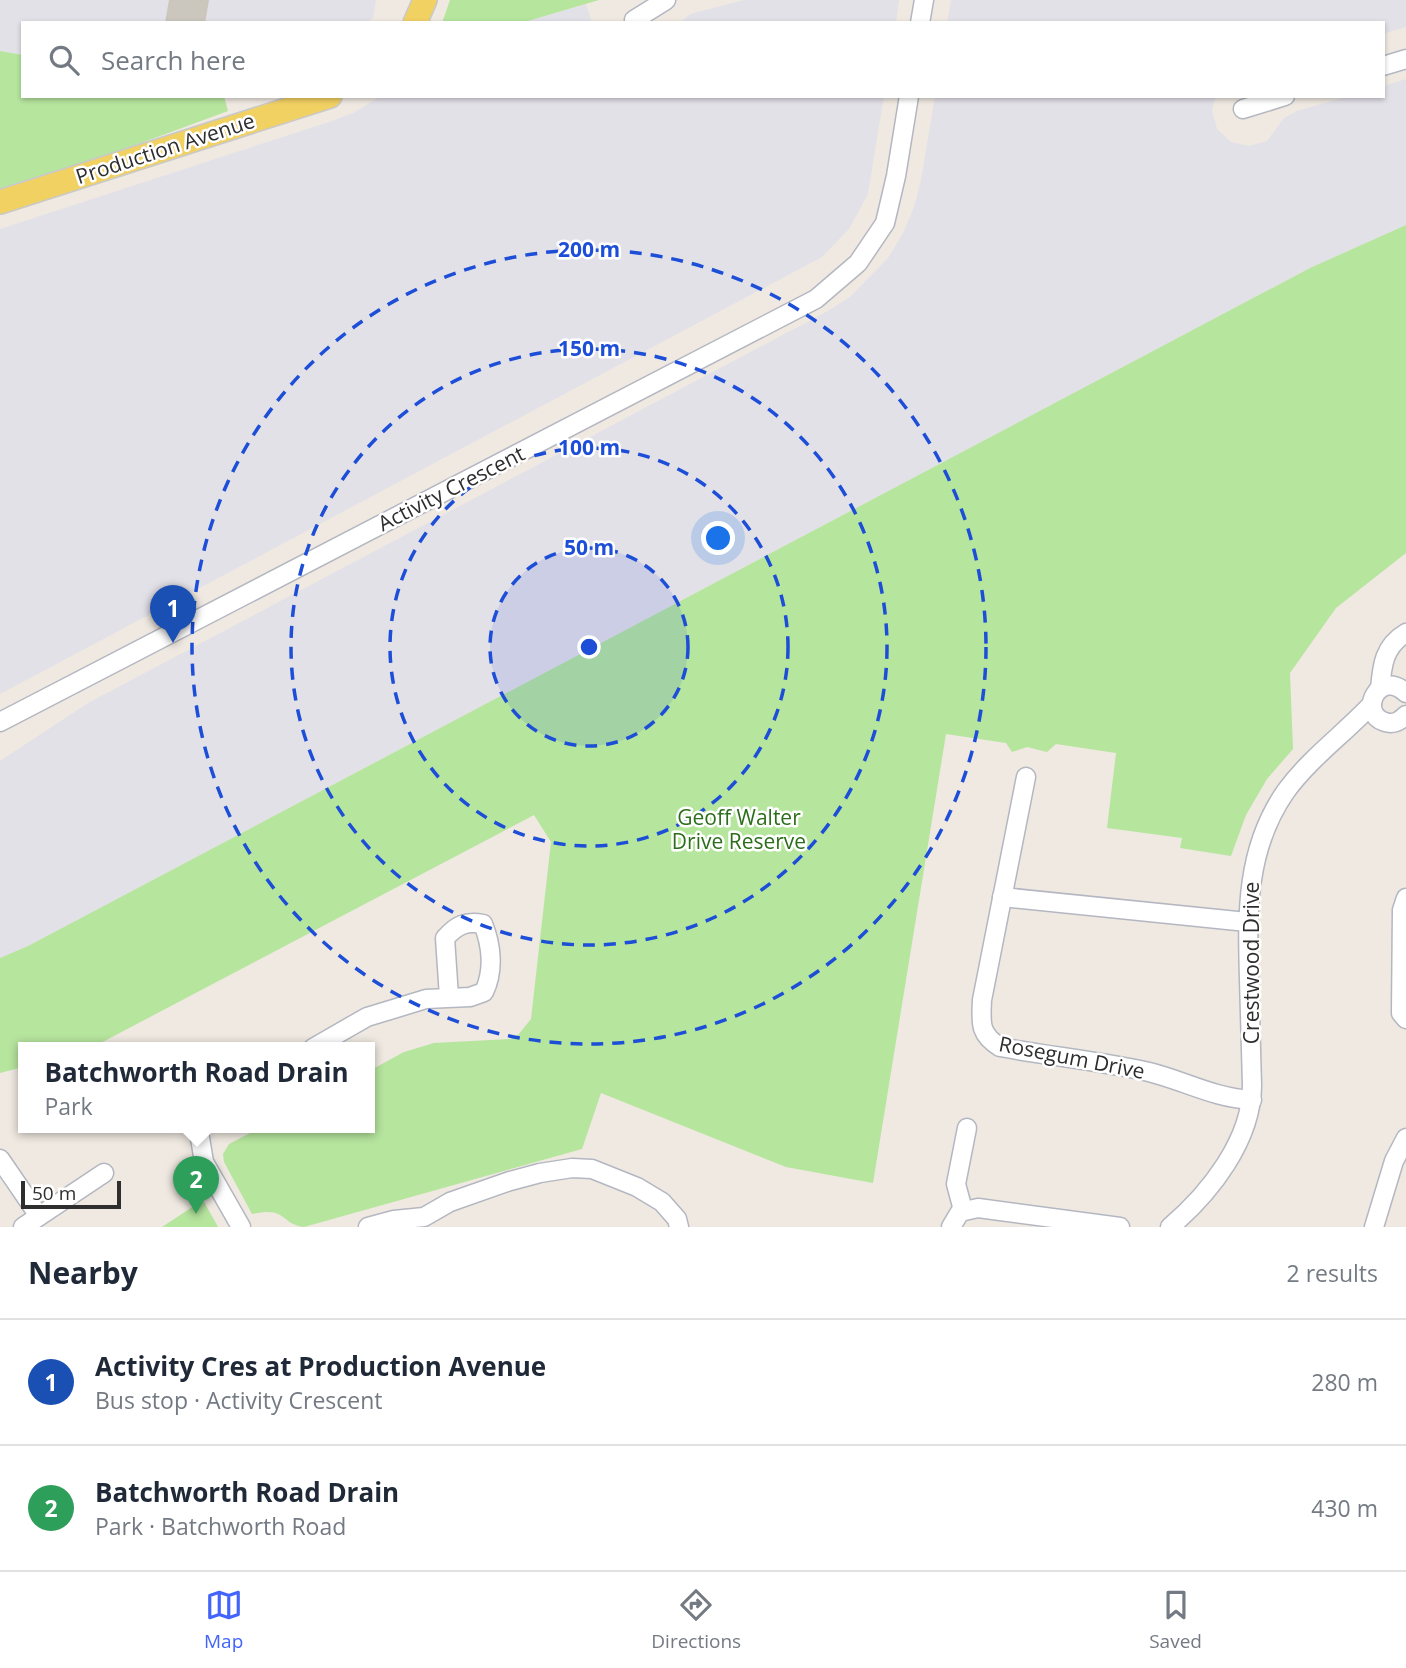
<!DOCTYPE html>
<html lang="en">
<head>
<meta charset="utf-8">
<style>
  body { margin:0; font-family:"Open Sans",sans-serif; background:#f2f2f3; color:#1f2937 }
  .scale { position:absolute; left:21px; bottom:18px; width:100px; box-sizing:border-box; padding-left:7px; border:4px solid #2e2e2e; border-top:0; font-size:19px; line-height:24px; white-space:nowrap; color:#2e2e2e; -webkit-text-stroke:5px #fff; paint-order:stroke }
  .you { position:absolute; left:719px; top:539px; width:24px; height:24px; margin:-18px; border:5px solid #fff; border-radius:50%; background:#1a73e8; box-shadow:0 0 0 10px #1a73e833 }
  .badge { display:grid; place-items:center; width:46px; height:46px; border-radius:50%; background:#4264fb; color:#fff; font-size:23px; font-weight:700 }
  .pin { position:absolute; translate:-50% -58px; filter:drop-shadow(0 2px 4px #0008) }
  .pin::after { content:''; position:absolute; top:37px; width:24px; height:21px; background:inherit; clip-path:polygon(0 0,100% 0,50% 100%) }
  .popup { position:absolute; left:18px; top:1042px; width:357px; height:91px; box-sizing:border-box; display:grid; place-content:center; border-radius:0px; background:#fff; filter:drop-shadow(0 2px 5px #0005); font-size:23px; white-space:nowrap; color:#747a83 }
  .popup b { font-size:26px; color:#1f2937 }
  .popup::after { content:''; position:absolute; left:50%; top:100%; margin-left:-14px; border:14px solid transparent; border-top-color:#fff }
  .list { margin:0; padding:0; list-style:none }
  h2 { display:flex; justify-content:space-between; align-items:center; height:91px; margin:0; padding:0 28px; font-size:30px }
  h2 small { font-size:23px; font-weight:400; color:#747a83 }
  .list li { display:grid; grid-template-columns:46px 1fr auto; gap:21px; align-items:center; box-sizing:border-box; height:126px; padding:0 28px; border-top:2px solid #e0e1e3 }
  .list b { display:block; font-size:26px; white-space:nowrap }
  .list p { margin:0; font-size:23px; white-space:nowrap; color:#747a83 }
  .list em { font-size:23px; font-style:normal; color:#747a83 }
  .icon { flex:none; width:38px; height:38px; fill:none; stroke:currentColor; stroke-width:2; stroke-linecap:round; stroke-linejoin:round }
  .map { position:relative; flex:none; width:1406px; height:1227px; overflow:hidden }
  .search { position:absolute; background:#fff; box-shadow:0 2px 5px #0004; left:21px; right:21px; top:21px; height:77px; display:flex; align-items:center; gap:18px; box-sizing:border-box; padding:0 24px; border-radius:0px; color:#747a83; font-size:26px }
  .sheet { height:343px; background:#fff }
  nav { display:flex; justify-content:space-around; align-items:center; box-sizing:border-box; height:98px; border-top:2px solid #e0e1e3; background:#fff; font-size:19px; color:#747a83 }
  nav a { display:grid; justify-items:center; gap:4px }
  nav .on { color:#4264fb }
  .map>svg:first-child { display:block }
  .industrial { fill:#e3e1e8 }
  .green { fill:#b6e59e }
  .building { fill:#cbc7bf; stroke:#cbc5ba; stroke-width:2 }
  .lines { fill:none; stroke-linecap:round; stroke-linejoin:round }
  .minor-casing { stroke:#b4b7c1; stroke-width:21 }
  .major-casing { stroke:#c9c9c9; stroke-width:26 }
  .minor { stroke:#fff; stroke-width:18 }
  .major { stroke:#f2d163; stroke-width:23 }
  .ring { fill:none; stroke:#1d4ed8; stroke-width:3.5; stroke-dasharray:12 9 }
  .labels { text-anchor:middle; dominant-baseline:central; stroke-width:5; stroke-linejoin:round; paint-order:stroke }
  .street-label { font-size:21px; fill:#2e2e2e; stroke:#fff }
  .park-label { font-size:21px; fill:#2c6e1b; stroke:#fff }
  .centre { fill:#1d4ed8; stroke:#fff; stroke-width:3.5 }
  .ring-label { font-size:21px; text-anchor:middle; font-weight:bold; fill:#1d4ed8; stroke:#fff; stroke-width:5; stroke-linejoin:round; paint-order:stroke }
</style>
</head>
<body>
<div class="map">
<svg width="1406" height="1227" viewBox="0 0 1406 1227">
  <rect width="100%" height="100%" fill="#efe9e1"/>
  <g class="industrial">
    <path d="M0,0H376L373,18L367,23H23V55L0,51Z"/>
    <path d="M744,0H899L896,23H680L690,14Z"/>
    <path d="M951,0H1406V27L1383,34V23H947Z"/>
    <path d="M586,4L592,23H521Z"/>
    <path d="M1406,79V225L1310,268L28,946L0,958V761L88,703L826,312L850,297L888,258L903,233L914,207L921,180L935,96H1216L1212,110L1217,129L1231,142L1249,146L1267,141L1284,118L1297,111L1349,96H1383V86Z"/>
    <path d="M381,96H884L868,194L849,229L822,257L0,694V229L332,121L353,113Z"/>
  </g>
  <g class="green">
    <path d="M450,0H599L521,23H442Z"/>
    <path d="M0,51L23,55V96H224L228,111L0,195Z"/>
    <path d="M1406,225V553L1336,608L1290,673L1293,749L1267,779L1246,815L1231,856L1180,848L1182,838L1107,828L1116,753L1056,744L1047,752L1027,747L1012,752L1006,743L946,734L873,1183L786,1167L601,1093L582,1149L304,1227C279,1223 287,1206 252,1214L224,1162L223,1154L229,1144L260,1128H369V1071L404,1052L434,1043L510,1039L518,1035L531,1019L551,842L534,815L93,1047L23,1048V1067L0,1073V958L28,946L1310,268Z"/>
    <path d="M203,1200L218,1227H162Z"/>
  </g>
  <path class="building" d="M170,0H208L204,23H166Z"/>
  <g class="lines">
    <defs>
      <g id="minor">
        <path d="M634,20L666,0"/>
        <path d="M920,23L924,0"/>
        <path d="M1383,66L1406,59"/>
        <path d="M1243,109L1285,96"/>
        <path d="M1380,689C1382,665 1384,646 1406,633"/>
        <path d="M1406,693C1379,668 1357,713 1385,722C1394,725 1400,721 1406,715"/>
        <path d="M0,722L816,299L858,263L885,223L896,176L909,96"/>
        <path d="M1026,777L982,1000C981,1023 979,1034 1000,1047C1049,1056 1100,1061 1149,1072C1185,1081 1214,1098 1252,1100"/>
        <path d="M1002,897L1247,922"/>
        <path d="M1406,898L1402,910L1401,1013L1406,1019"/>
        <path d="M313,1048L367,1017L426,999L470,997L484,992C494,971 492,946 483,924C465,921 457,925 445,938L449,997"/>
        <path d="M201,1128L199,1132L204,1162L241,1227"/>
        <path d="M0,1159L39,1216"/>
        <path d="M963,1210L956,1184L967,1128"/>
        <path d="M23,1227L104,1173"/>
        <path d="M368,1227L394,1220L424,1217L450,1202L510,1181L540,1173L572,1168L592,1169L637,1187L662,1202L677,1219L679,1227"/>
        <path d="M951,1227L960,1212L978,1208L1120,1227"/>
        <path d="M1170,1227C1210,1193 1252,1140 1252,1085C1251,1050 1250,1015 1249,979C1247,912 1246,848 1286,791C1310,758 1345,733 1372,704"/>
        <path d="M1374,1227L1394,1161L1406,1138"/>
      </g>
      <g id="major">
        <path d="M415,23L425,0"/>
        <path d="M0,202L330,96"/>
      </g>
    </defs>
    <use href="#minor" class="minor-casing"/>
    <use href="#major" class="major-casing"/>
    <use href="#minor" class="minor"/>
    <use href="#major" class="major"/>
  </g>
  <circle cx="589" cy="647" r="99" fill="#1d4ed8" fill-opacity=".12"/>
  <g class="ring">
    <circle cx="589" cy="647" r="99"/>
    <circle cx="589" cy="647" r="199"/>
    <circle cx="589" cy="647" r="298"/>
    <circle cx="589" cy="647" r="397"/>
  </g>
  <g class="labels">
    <g class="street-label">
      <text transform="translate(165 148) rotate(-18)">Production Avenue</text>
      <text transform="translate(451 488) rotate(-27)">Activity Crescent</text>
      <text transform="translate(1251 963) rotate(-90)">Crestwood Drive</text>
      <text transform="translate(1072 1057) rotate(11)">Rosegum Drive</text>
    </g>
    <g class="park-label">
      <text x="739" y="817">Geoff Walter<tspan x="739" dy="24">Drive Reserve</tspan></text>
    </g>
  </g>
  <circle cx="589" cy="647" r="10" class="centre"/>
  <g class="ring-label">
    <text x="589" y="257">200 m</text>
    <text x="589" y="356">150 m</text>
    <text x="589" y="455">100 m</text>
    <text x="589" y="555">50 m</text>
  </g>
</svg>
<div class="scale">50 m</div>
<div class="you"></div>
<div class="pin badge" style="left:173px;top:643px;background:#1a4fb4">1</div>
<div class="pin badge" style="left:196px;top:1214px;background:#2e9e5b">2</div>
<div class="popup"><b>Batchworth Road Drain</b>Park</div>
<div class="search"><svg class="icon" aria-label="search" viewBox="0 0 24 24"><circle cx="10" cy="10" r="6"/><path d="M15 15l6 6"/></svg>Search here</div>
</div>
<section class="sheet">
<h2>Nearby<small>2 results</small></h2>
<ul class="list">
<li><span class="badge" style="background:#1a4fb4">1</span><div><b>Activity Cres at Production Avenue</b><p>Bus stop · Activity Crescent</p></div><em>280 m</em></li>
<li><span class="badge" style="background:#2e9e5b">2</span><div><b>Batchworth Road Drain</b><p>Park · Batchworth Road</p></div><em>430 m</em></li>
</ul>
</section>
<nav>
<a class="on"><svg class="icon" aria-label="map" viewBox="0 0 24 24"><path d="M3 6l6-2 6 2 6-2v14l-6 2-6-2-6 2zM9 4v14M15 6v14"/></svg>Map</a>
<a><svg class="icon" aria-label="directions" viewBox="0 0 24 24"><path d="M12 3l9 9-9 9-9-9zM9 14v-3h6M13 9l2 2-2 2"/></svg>Directions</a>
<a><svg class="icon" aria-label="saved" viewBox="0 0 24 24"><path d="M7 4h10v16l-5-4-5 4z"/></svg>Saved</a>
</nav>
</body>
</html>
